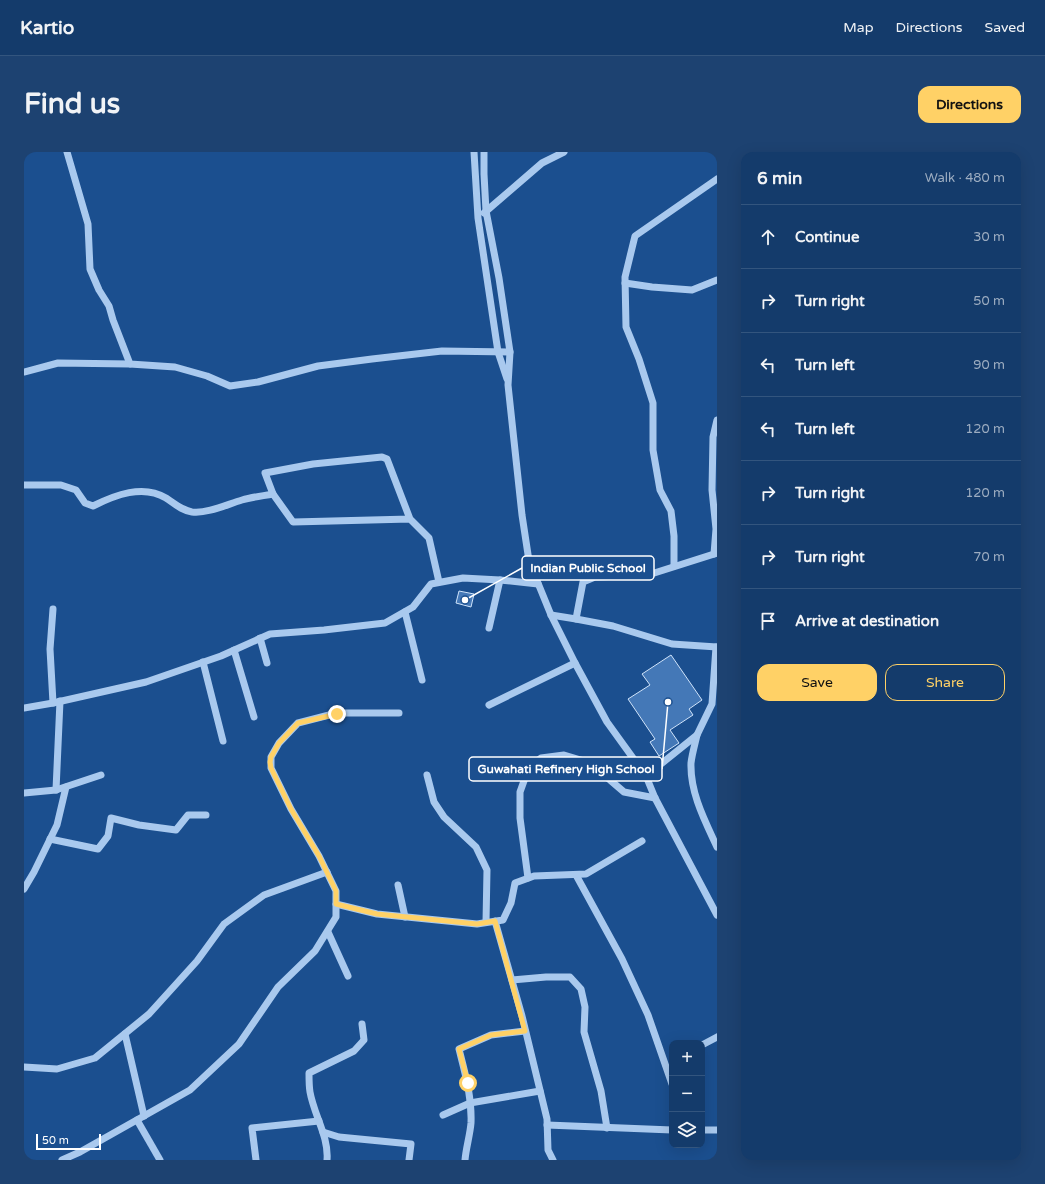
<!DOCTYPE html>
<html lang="en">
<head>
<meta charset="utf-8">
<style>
  body { margin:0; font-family:"Varela Round",sans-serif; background:#1d4271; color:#f1f3f6 }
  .controls { position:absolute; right:12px; bottom:12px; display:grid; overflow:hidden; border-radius:8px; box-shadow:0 4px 16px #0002 }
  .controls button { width:36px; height:36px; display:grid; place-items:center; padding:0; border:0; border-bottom:1px solid #33557e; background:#143b6b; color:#f1f3f6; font:20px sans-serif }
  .scale { position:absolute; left:12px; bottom:10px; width:65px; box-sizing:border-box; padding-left:4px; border:2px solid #fff; border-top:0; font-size:11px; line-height:14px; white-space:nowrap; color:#fff; -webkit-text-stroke:3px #1b4f8f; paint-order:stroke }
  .stop { position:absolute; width:12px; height:12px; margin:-9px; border:3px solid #ffd166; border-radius:50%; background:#fff }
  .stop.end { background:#ffd166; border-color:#fff; box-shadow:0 1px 4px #0008 }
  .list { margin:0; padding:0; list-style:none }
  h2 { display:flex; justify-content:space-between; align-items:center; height:52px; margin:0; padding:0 16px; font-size:17px }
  h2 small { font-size:13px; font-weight:400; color:#9dadc1 }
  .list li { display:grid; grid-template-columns:26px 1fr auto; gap:12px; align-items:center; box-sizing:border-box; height:64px; padding:0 16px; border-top:1px solid #33557e }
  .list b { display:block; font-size:15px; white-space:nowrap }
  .list em { font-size:13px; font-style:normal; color:#9dadc1 }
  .actions { display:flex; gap:8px; padding:12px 16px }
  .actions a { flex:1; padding:9px 0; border:1px solid #ffd166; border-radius:12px; text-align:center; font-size:14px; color:#ffd166 }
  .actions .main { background:#ffd166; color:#111 }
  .icon { flex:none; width:22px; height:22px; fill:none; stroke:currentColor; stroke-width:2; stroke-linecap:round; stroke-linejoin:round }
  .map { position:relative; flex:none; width:693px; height:1008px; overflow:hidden; border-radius:12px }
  header { display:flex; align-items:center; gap:24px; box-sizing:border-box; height:56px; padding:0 20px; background:#143b6b; border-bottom:1px solid #33557e }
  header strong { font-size:19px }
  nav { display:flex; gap:22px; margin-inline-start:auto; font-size:14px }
  .intro { display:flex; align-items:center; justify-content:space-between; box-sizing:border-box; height:96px; padding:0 24px }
  h1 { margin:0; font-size:28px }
  .button { padding:10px 18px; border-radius:12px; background:#ffd166; color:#111; font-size:14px; font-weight:700 }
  main { display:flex; gap:24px; padding:0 24px }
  aside { flex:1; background:#143b6b; border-radius:12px; box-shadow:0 4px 16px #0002 }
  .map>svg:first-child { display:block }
  .building { fill:#4478b7; stroke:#cfe3fa }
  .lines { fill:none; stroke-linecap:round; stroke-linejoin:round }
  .minor { stroke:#a9c9ee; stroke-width:7 }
  .route { stroke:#ffd166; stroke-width:5 }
  .leader { fill:none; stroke:#fff; stroke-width:1.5 }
  .callout-dot { fill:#fff; stroke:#1b4f8f; stroke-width:1.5 }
  .callout { fill:#1b4f8f; stroke:#fff; stroke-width:1.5 }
  .callout-label { font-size:12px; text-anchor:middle; font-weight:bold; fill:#fff }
</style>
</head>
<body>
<header>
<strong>Kartio</strong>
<nav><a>Map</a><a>Directions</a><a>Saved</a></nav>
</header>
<div class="intro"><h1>Find us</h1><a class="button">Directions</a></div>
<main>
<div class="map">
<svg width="693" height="1008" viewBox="0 0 693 1008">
  <rect width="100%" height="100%" fill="#1b4f8f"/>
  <g class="building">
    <path d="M435,439L450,442L447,455L432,451Z"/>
    <path d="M647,503L678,548L665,557L669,563L646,578L655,591L635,604L626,590L631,587L604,547L626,533L618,522Z"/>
  </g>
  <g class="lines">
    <g class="minor">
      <path d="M43,0L64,72L66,117L75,138L85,154L89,168L106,212L151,215L183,224L206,234L234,230L294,214L348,207L418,199L486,200"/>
      <path d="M450,0L454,66L474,200L483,227"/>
      <path d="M460,0V22L462,59L475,126L486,200L484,233L498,363L505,409L527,463L551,511L583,570L622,624L631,646L693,763"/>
      <path d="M460,61L518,11L540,0"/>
      <path d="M601,131L628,135L668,138L693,128"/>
      <path d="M0,220L34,211L106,212"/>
      <path d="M0,333H37L52,338L61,351L69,354C91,343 119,332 142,346C151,352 157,358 168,360C183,362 204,352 218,348C228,345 238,344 249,342"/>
      <path d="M386,367L363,307L358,305L289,312L241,321L249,342L269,370L386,367L405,386L415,430"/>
      <path d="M690,402L692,377L688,338L689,285L693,268"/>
      <path d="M650,414V384L647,359L636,338L629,298V251L615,207L602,175L601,125L611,84L693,27"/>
      <path d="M381,460L398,528"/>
      <path d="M527,463L552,467L559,430L571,425L624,423L693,401"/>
      <path d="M552,467L589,474L648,492L693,495"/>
      <path d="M465,476L476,428"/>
      <path d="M236,486L243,511"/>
      <path d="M210,498L230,565"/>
      <path d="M179,510L199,589"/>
      <path d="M29,551L26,497L29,457"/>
      <path d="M465,553L551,511"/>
      <path d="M0,556L29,551L122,530L197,504L246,482L300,478L361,471L389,455L407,432L439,426L476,428L514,432"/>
      <path d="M673,583C671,592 668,602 667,611C666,641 681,669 693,695"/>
      <path d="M403,623L410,650L420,665L452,695L463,718L462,770"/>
      <path d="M622,624L673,583L688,552L692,495"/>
      <path d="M32,638L36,549"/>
      <path d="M0,641L32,638L77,623"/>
      <path d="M26,687L74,697L84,684L87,666L115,673L152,678L164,663H182"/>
      <path d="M552,723L598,807L624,863L648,932"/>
      <path d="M504,726L496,666V640L505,615L517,606L540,603L560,609L586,628L600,640L631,646"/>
      <path d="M374,733L381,765"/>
      <path d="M0,737L10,720L33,673L42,635"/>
      <path d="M312,752L353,762L453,772L479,768L487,751L491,731L510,724L562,722L618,689"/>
      <path d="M471,769L498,864L523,967L524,998L529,1008"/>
      <path d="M304,780L324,824"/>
      <path d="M488,828L522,825H546L557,837L561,855L560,880L577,939L583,976"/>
      <path d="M101,882L120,964"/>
      <path d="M678,893L693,885"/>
      <path d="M0,915L33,917L71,906L125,862L173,809L200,772L240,743L303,720"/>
      <path d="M419,963L446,951L516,939"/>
      <path d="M113,968L136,1008"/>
      <path d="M523,973L648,978"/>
      <path d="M678,978H693"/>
      <path d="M299,980L315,985L387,992L385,1008"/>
      <path d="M38,1008L56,1000L166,938L215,892L254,835L291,799L312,765V739L295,704L267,657L247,616V605L255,591L274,571L313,561H375"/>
      <path d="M232,1008L228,976L295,969"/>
      <path d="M303,1008C305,985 290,963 286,940C285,934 285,928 285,921L330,899L340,888L338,872"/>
      <path d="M441,1008C442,996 446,983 447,971C448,945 441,921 435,897L467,883L501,879"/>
    </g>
  </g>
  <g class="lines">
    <path class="route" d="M313,562L274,571L255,591L247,605L246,610L247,616L267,657L295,704L312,739V752L353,762L453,772L471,769L501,879L467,883L435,897L444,931"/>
  </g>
  <path class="leader" d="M441 448L498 416M644 550L638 617"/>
  <g class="callout-dot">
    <circle cx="441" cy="448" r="4"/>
    <circle cx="644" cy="550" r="4"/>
  </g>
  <g class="callout">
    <rect x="498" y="404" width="132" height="24" rx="4"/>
    <rect x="445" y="605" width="193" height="24" rx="4"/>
  </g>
  <g class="callout-label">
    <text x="564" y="420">Indian Public School</text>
    <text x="542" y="621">Guwahati Refinery High School</text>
  </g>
</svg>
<div class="controls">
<button>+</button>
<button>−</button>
<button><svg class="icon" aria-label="layers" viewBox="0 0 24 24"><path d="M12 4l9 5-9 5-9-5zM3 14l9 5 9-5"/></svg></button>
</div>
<div class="scale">50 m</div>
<div class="stop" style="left:444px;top:931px"></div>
<div class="stop end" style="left:313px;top:562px"></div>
</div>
<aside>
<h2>6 min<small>Walk · 480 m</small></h2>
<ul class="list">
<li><svg class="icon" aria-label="ahead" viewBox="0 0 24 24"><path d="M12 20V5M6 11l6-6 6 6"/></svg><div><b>Continue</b></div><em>30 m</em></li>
<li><svg class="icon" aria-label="right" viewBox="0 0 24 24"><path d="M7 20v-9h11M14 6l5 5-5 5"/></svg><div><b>Turn right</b></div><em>50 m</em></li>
<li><svg class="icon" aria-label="left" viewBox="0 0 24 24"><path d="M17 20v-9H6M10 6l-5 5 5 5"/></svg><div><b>Turn left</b></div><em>90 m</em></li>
<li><svg class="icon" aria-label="left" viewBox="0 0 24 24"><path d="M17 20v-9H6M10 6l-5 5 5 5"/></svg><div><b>Turn left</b></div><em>120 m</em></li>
<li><svg class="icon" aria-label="right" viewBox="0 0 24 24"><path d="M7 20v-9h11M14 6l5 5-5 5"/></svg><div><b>Turn right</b></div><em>120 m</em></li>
<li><svg class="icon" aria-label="right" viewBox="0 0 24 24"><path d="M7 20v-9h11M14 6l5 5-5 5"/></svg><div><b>Turn right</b></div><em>70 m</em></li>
<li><svg class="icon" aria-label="arrive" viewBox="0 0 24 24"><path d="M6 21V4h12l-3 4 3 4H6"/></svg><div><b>Arrive at destination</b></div></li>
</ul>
<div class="actions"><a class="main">Save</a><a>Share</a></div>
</aside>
</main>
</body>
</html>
